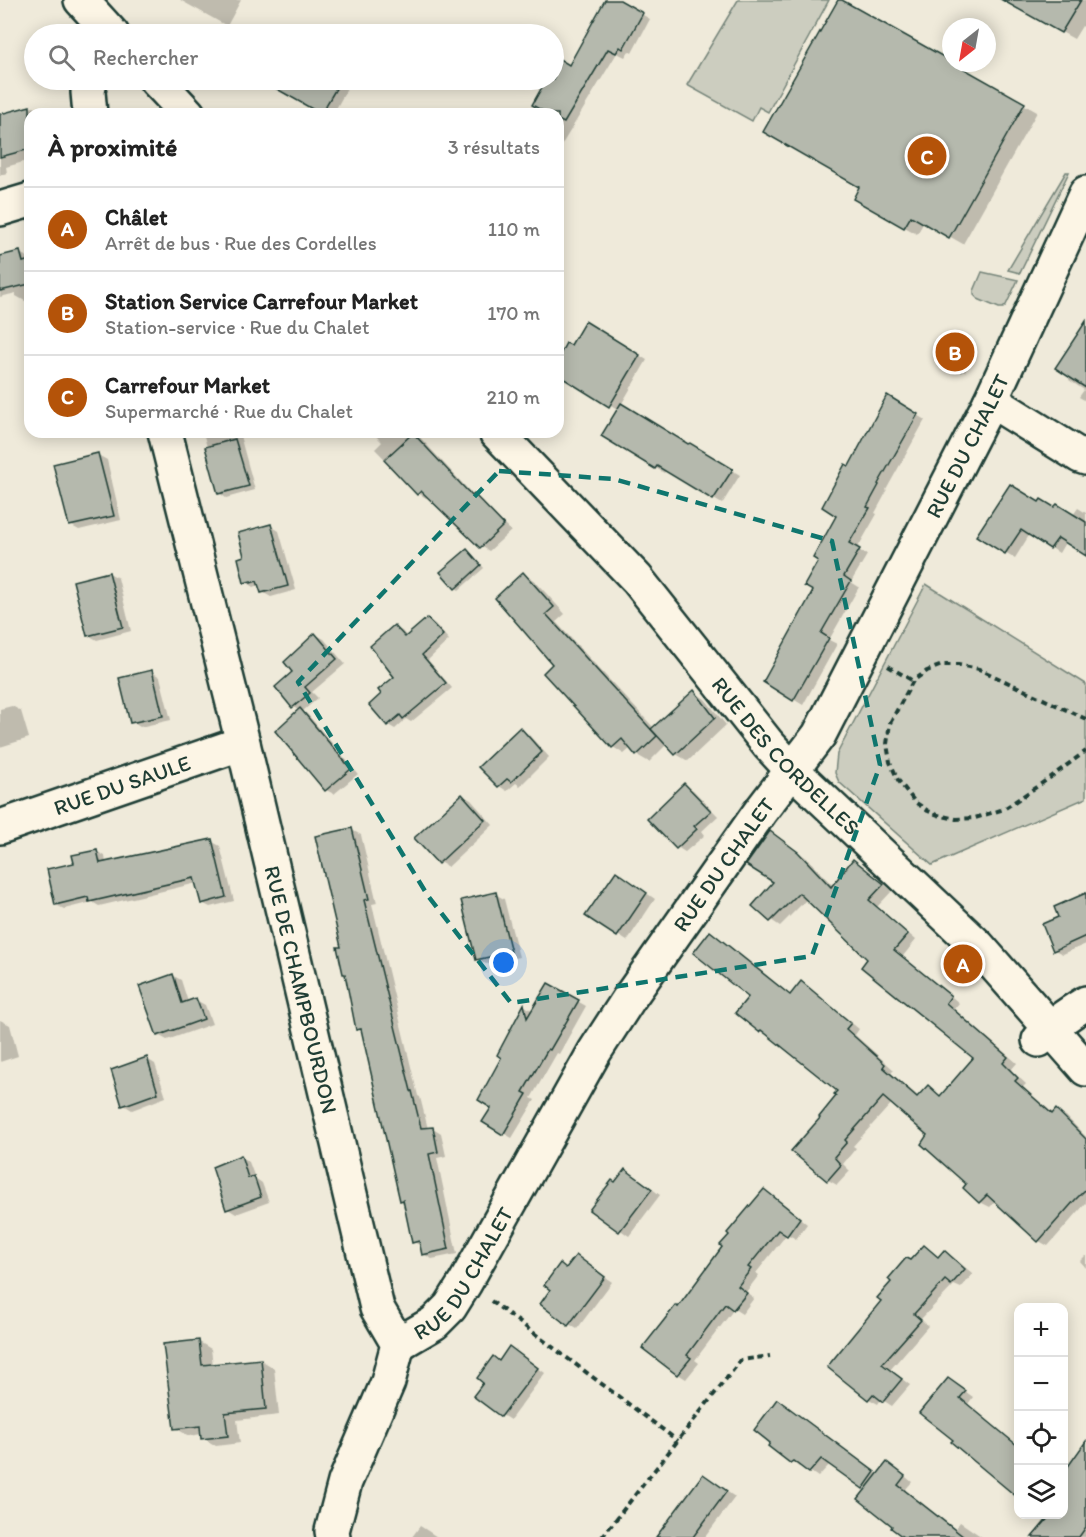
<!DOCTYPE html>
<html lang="fr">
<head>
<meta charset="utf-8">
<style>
  body { margin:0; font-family:Itim,sans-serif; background:#f2f2f2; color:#222 }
  .controls { position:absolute; right:18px; bottom:18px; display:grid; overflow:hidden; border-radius:12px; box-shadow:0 3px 15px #0003 }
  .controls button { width:54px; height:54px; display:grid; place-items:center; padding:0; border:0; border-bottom:2px solid #e0e0e0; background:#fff; color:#222; font:30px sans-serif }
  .compass { position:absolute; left:942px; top:18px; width:54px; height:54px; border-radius:50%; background:#fff; box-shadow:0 3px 15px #0003; rotate:211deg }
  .you { position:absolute; left:504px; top:963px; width:21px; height:21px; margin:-15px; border:4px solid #fff; border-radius:50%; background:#1a73e8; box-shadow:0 0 0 9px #1a73e833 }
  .badge { display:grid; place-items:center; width:39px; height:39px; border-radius:50%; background:#b45309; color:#fff; font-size:20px; font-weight:700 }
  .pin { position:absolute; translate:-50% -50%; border:3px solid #fff; box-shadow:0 2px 6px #0006 }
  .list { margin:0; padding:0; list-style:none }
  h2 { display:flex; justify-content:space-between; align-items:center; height:78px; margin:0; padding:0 24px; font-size:26px }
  h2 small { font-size:20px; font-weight:400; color:#767676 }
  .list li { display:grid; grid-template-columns:39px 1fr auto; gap:18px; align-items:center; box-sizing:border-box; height:84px; padding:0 24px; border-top:2px solid #e0e0e0 }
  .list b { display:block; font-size:22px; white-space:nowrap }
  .list p { margin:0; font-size:20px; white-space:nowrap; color:#767676 }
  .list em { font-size:20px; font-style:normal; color:#767676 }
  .icon { flex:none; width:33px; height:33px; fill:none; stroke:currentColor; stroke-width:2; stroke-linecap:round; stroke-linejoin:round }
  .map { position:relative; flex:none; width:1086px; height:1537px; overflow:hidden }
  .search { position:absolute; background:#fff; box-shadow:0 3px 15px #0003; left:24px; top:24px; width:540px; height:66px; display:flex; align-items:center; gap:15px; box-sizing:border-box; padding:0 21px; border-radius:33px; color:#767676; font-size:22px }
  .panel { position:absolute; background:#fff; box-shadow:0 3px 15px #0003; left:24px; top:108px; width:540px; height:330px; border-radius:18px }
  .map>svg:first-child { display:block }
  .green { fill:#cccdbf; stroke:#76857a; stroke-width:1.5 }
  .shadow { fill:#0003 }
  .building { fill:#b5b9ad; stroke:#1f3d34; stroke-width:1.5 }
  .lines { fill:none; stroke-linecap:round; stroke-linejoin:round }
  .minor-casing { stroke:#1f3d34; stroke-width:38 }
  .path { stroke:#1f3d34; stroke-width:4; stroke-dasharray:6 4.5; stroke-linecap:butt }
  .minor { stroke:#fcf5e5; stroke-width:33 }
  .marked { fill:none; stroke:#0f766e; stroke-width:4.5; stroke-dasharray:12 8; stroke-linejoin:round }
  .labels { text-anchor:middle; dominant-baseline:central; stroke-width:6; stroke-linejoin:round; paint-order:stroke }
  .street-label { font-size:22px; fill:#1f3d34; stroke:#fcf5e5 }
</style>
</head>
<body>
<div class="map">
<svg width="1086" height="1537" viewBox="0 0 1086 1537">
  <rect width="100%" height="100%" fill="#efeada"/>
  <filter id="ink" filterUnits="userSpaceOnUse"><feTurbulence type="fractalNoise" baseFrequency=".0167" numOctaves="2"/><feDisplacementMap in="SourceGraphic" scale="12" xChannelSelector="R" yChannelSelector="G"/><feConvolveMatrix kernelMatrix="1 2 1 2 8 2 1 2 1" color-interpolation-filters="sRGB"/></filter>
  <g filter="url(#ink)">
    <g class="green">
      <path d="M738,0H829L768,112L759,107L752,121L687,85Z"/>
      <path d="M1066,172H1069L1020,273L1008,270Z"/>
      <path d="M982,272L1018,280L1006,305L1003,308H999L978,299L974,295V291Z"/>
      <path d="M926,584L1086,684V798L932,865L839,782L835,773L837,754Z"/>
    </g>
    <g class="shadow">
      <path d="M180,0H241L227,26Z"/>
      <path d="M607,0H617L650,19L632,53L629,51L625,57L617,53L558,151V114H534L539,107L534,104L548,80H554V70L559,60L570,67Z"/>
      <path d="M840,0L1037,112L963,244L924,222L917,234L855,199L861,186Z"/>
      <path d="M1013,0H1086V28L1082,26L1074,39L1011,4Z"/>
      <path d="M284,80H330L347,89L333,114H324L279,88Z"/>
      <path d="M34,107L42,112L43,114H30V160L6,167L7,173L0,175V123L12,112Z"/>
      <path d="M19,253L28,257H30V300L25,301L16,296V293L0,297V257Z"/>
      <path d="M586,323L647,360L621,405L689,446L690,445L740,475L722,504L666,470L664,473L603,435L619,410L558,373V361L571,347Z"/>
      <path d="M947,337L975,351L965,372L937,357Z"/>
      <path d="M1086,346V401L1079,397L1084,390L1069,380Z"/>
      <path d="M887,397L925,420L886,490L887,491L875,513L877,514L857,549L867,555L851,582L859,587L829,640L837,644L803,705L765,682L815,591L820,560L838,515L849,468Z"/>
      <path d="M203,432H239L255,490L226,498L219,493Z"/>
      <path d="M372,432H415L474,496L482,501L511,531L489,551L481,546L429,496L426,498L418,493L375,449L382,442Z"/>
      <path d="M98,455L107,460L121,520L79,530L70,525Z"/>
      <path d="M1039,504L1073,515L1078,508L1086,513V554L1066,541L1059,553L1030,534L1015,558L978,536Z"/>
      <path d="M271,526L279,531L296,590L271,597L262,592L259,585L254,587L246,582V557Z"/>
      <path d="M467,551L471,553L484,568L459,590L456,588Z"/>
      <path d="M109,573L118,578L131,631L97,640L88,635Z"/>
      <path d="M523,574L535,581L565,614L556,622L654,728L694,692L705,699L726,725L688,761L676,754L667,744L649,762L637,755L631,748L624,754L613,747L554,665Z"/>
      <path d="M427,619L435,624L449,640L428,660L452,688L411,722L406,719L395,729L388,725L396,677L394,627L402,631L407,637Z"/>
      <path d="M315,634L324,639L345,664L312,692L318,698L303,711L308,715L358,774L334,794L326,790L300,711L293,707L277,687L294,672Z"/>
      <path d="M152,672L160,677L171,720L140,727L132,722Z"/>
      <path d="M12,706L21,711L29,738L0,747V709Z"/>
      <path d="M520,729L528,734L549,757L520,786L516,783L507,791L499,786Z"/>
      <path d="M684,785L693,790L718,816L702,831L705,835L685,852L677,847Z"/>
      <path d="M462,795L471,800L493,825L448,867L439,862Z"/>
      <path d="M352,830L361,835L377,903L372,904L418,1096L420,1097L428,1129L433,1128L441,1133L446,1156L437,1158L457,1254L432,1259L423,1254L421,1246L414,1242L405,1202L402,1200L364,1033L358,1029L343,948Z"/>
      <path d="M779,838L808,859L833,886L854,861L863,866L892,891L877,907L916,940L903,956L959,1003L954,1009L1017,1063L1011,1070L1026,1084L1023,1087L1054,1114L1056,1111L1066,1116L1086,1137V1203L1048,1246L1039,1241L996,1201L990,1207L980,1202L968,1183L929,1135L892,1103L853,1146L856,1148L843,1164L850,1171L837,1185L828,1180L839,1091L769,1036L760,1031L750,997L711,933L720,939L791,996L801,983L810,989L859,1029L855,1035L894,1070L891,1073L919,1097L928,1087L942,1096L975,1058L807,899L780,926L771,920Z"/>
      <path d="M211,841L220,846L234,901L210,907L202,903L197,883L99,906L92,902L64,909L56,905L76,864L96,851L105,856L106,863Z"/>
      <path d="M624,878L655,899L627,941L588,916Z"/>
      <path d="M495,894L504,899L519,957L486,964L478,959Z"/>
      <path d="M1086,895V944L1063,954L1054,950Z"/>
      <path d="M172,975L181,980L188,1002L196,1000L205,1005L212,1024L167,1040L158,1035Z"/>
      <path d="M549,985L586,1006L559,1054L557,1053L531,1098L535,1100L512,1138L484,1122L493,1107L503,1058L499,1055L525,1006L533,1011Z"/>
      <path d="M0,1020L10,1025L18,1056L0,1062Z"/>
      <path d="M147,1059L155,1064L166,1097L132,1110L124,1105Z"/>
      <path d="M241,1157L249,1162L255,1178L262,1183L269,1202L236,1214L228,1209Z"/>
      <path d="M634,1175L660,1195L629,1236L592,1210L615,1184Z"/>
      <path d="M764,1191L773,1196L807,1224L796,1239L787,1234L756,1273L759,1275L746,1292L754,1298L742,1314L734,1309L695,1360L699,1363L686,1379L678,1374L679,1309Z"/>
      <path d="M924,1247L939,1257L944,1252L953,1257L973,1274L961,1288L954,1285L921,1319L928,1326L890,1370L910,1385L892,1406L881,1399L878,1404L869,1399L829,1367L883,1301L910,1262Z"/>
      <path d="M1086,1255V1268L1080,1261Z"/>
      <path d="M576,1257L612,1282L577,1329L569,1324L567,1269Z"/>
      <path d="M198,1341L211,1349L213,1365L261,1360L274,1368L279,1415L237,1420L240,1443L216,1446L203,1438L202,1434L189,1436L175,1428Z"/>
      <path d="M510,1348L545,1373L510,1420L502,1415L500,1362Z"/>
      <path d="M949,1380L973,1397L968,1404L1016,1444L1018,1441V1494L1011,1489Z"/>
      <path d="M786,1406L879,1475L888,1464L896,1469L912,1482L905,1490L955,1529L960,1522L982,1537H905L867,1489L830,1464L818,1477L801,1465L799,1467L791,1461Z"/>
      <path d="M1086,1444V1537H1032L1049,1514H1064V1473Z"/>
      <path d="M711,1481L735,1497L705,1537H661Z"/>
      <path d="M420,1526L428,1531L437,1537H412Z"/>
    </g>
    <g class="building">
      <path d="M605,0H620L643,13L623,49L620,47L616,53L608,49L564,123L558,120V114H548L532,105L546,80H554V67L558,58L569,65Z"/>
      <path d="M838,0H842L951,61V63H954L1025,103L949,238L911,216L904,228L853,199L859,187L763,132Z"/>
      <path d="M1002,0H1081L1061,33Z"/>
      <path d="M261,80H341L321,114Z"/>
      <path d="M30,106V149L0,157V114Z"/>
      <path d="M20,251L23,262L30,260V284L0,291V256Z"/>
      <path d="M585,321L640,355L609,407L558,375V358L566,343L571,345Z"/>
      <path d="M1086,321V388L1055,368Z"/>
      <path d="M946,335L972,348L961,371L935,357Z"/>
      <path d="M887,395L918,414L878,484L879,485L867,507L870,508L849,543L860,549L844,576L851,581L821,633L829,638L793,701L763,682L813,591L804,586L818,561L813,558L836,516L822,507L845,464L849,466Z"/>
      <path d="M621,403L688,444L690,443L733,469L713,500L657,466L655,469L601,436Z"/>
      <path d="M413,433L472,496L474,494L504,525L480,548L421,491L417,495L384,460Z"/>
      <path d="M235,439L249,486L218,494L205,447Z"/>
      <path d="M98,453L114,516L69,526L53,464Z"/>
      <path d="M1010,484L1039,502L1041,499L1054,507L1057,504L1086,522V556L1058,538L1050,549L1021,530L1005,554L976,536Z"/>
      <path d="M271,524L288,586L261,593L257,581L251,583V581L244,583L238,558L244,556L238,533Z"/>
      <path d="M467,549L481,565L455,589L440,572Z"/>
      <path d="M109,572L123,627L87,636L73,581Z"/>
      <path d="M523,572L554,607L546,614L657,736L636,756L622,739L612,748L543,673L552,664L495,598Z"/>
      <path d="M427,618L443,635L422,655L446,683L403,719L400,715L387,726L369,705L381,694L378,690L394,677L370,646L394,625L405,637Z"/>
      <path d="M315,633L337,659L305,687L310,693L292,708L275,687L292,672L284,662Z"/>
      <path d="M152,670L163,716L130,723L119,678Z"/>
      <path d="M694,690L715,718L675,755L651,729Z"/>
      <path d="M300,708L351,769L325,791L275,731Z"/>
      <path d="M520,727L542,752L511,782L507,779L498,787L478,767Z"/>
      <path d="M684,783L711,811L694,826L697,829L676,849L647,819Z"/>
      <path d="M462,794L485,820L438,864L414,838Z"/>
      <path d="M352,828L369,899L364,900L411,1091H412L421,1128L433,1127L438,1152L429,1154L449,1249L422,1255L419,1241L412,1243L403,1200L400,1201L361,1029L356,1030L345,974H343L337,947H341L315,836Z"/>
      <path d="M770,831L798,852L831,887L853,859L884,884L869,900L908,934L894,950L951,996L946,1003L1008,1057L1003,1063L1018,1078L1015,1081L1052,1114L1056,1109L1086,1139V1189L1075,1200L1038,1242L987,1195L979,1203L963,1188L966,1184L921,1144L927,1135L883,1097L845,1140L847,1142L834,1157L841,1165L827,1181L791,1151L820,1118L819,1117L836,1096L834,1094L837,1091L761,1030L759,1032L735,1013L748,997L693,953L710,931L790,995L801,981L851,1023L846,1029L885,1064L883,1067L917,1097L928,1085L940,1096L973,1058L861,967L867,959L799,893L770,922L752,906L773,882L746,865Z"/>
      <path d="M212,839L226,897L201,904L194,878L89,902L88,897L55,905L47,869L74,863L72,855L97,850L100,863Z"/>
      <path d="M616,871L647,893L617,937L585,916Z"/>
      <path d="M496,892L511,952L476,960L461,900Z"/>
      <path d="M1086,893V936L1053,951L1042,924L1058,917L1054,907Z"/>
      <path d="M173,974L182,1003L196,998L204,1019L157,1036L139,986Z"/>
      <path d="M548,983L579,1000L550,1050L548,1049L523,1092L527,1094L503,1135L482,1122L491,1108L478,1100L501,1058L497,1055L524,1004L527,1018Z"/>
      <path d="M147,1057L158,1093L122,1106L111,1070Z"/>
      <path d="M241,1155L248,1178L254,1176L261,1197L226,1210L212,1167Z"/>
      <path d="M625,1169L652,1189L619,1232L589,1210L612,1180L615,1182Z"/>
      <path d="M764,1189L800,1218L787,1236L778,1230L748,1267L751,1269L738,1286L747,1293L733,1310L725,1304L687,1355L691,1358L677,1375L642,1348L676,1305L678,1307L722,1247L720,1245L729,1235L727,1233Z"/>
      <path d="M924,1245L938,1257L944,1250L965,1269L951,1285L945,1280L914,1314L921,1320L882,1364L902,1379L883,1402L873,1394L868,1400L827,1367L881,1301L877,1298L891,1282L888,1279L906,1258L910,1260Z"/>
      <path d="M576,1255L605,1277L568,1326L540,1304L550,1290L544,1285L560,1263L566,1268Z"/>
      <path d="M199,1340L202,1365L261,1359L266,1409L225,1413L228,1436L201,1439L200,1426L174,1429L163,1344Z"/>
      <path d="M509,1346L538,1368L501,1417L473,1396L483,1383L477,1378L493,1356L499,1361Z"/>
      <path d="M948,1378L966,1391L960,1398L1018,1446V1498L951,1442L953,1440L919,1413Z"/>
      <path d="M777,1399L875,1472L863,1489L821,1459L809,1473L793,1461L790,1463L768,1446L770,1443L754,1430Z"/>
      <path d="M1086,1441V1527L1079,1537H1032L1051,1515H1064V1472Z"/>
      <path d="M887,1462L905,1476L898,1485L964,1537H903L891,1528L892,1526L858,1499Z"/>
      <path d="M703,1474L727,1491L693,1537H656Z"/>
    </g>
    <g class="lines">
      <defs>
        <g id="minor">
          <path d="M81,0L112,34"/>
          <path d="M156,80L188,114"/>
          <path d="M90,114L88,92L90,80"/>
          <path d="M0,209L30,200"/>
          <path d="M990,402L1003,408L1080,456L1086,458"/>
          <path id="s1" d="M165,432L243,743L377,1308L398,1344L388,1382L345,1482L332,1531L333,1537"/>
          <path id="s2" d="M496,432L637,579L768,744L792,770L978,946L1086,1069"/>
          <path id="s3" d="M0,827L243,743"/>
          <path d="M1039,1040C1053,1024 1068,1014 1086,1003"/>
          <path id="s4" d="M398,1344L434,1323L450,1307L465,1283L595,1051L630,997L760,812L819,735L990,402L1086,193"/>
        </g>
      </defs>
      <use href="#minor" class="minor-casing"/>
      <g class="path">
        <path d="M888,666L913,681"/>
        <path d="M1086,719L979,669L958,665H942L927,671L913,681L890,723L887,744L890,762L898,780L915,802L928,811L938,815L956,819L975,818L1004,809L1051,777L1086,751"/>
        <path d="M491,1301L678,1441"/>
        <path d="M602,1537L741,1360L770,1356"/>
      </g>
      <use href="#minor" class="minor"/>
    </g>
  </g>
  <path class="marked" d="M499,471L614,479L832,541L880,765L812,956L511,1003L428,896L298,682Z"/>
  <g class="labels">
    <g class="street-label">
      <text stroke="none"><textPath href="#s4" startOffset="1071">RUE DU CHALET</textPath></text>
      <text stroke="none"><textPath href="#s2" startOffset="435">RUE DES CORDELLES</textPath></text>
      <text stroke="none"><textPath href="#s3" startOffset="129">RUE DU SAULE</textPath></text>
      <text stroke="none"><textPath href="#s4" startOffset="585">RUE DU CHALET</textPath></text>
      <text stroke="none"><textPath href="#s1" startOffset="574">RUE DE CHAMPBOURDON</textPath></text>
      <text stroke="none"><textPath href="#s4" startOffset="99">RUE DU CHALET</textPath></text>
    </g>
  </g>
</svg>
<div class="controls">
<button>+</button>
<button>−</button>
<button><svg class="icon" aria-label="locate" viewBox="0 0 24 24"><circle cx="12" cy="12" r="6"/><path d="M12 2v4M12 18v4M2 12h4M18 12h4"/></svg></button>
<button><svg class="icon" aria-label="layers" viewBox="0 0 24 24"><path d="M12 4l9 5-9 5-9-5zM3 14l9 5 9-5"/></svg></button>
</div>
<svg class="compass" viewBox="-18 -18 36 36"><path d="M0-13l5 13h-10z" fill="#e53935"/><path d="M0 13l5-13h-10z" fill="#767676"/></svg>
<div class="you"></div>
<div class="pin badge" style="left:963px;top:964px">A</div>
<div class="pin badge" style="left:955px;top:352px">B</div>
<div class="pin badge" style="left:927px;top:156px">C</div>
<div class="search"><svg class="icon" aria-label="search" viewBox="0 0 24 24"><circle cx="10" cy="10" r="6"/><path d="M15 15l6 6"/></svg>Rechercher</div>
<section class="panel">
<h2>À proximité<small>3 résultats</small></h2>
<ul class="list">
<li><span class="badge">A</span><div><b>Châlet</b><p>Arrêt de bus · Rue des Cordelles</p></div><em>110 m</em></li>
<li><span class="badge">B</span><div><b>Station Service Carrefour Market</b><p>Station-service · Rue du Chalet</p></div><em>170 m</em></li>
<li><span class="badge">C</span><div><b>Carrefour Market</b><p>Supermarché · Rue du Chalet</p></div><em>210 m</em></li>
</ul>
</section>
</div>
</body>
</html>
